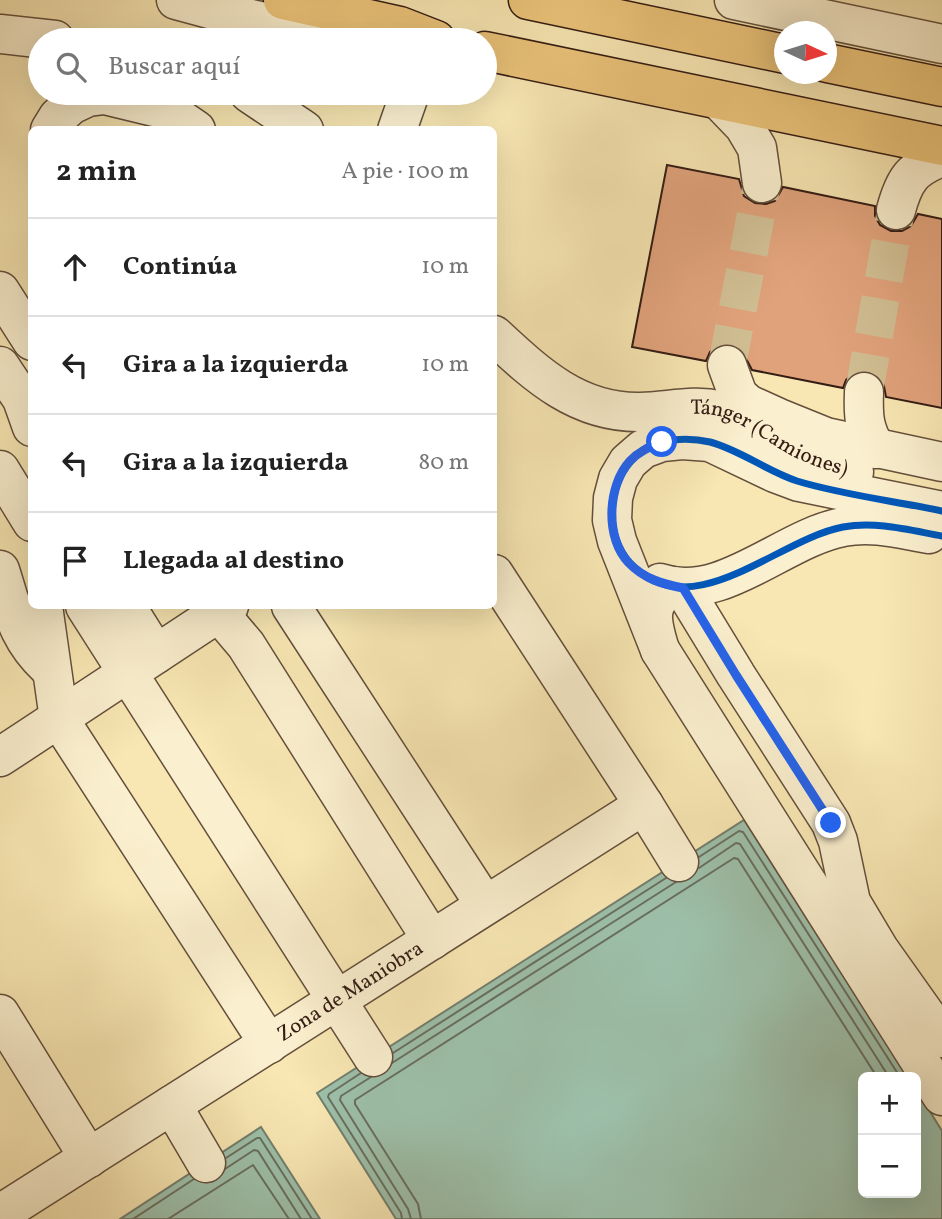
<!DOCTYPE html>
<html lang="es">
<head>
<meta charset="utf-8">
<style>
  body { margin:0; font-family:Vollkorn,serif; background:#f2f2f2; color:#222 }
  .controls { position:absolute; right:21px; bottom:21px; display:grid; overflow:hidden; border-radius:10px; box-shadow:0 7px 28px #0002 }
  .controls button { width:63px; height:63px; display:grid; place-items:center; padding:0; border:0; border-bottom:2px solid #e0e0e0; background:#fff; color:#222; font:35px sans-serif }
  .compass { position:absolute; left:774px; top:21px; width:63px; height:63px; border-radius:50%; background:#fff; box-shadow:0 7px 28px #0002; rotate:94deg }
  .stop { position:absolute; width:21px; height:21px; margin:-16px; border:5px solid #2563eb; border-radius:50%; background:#fff }
  .stop.end { background:#2563eb; border-color:#fff; box-shadow:0 2px 7px #0008 }
  .list { margin:0; padding:0; list-style:none }
  h2 { display:flex; justify-content:space-between; align-items:center; height:91px; margin:0; padding:0 28px; font-size:30px }
  h2 small { font-size:23px; font-weight:400; color:#767676 }
  .list li { display:grid; grid-template-columns:46px 1fr auto; gap:21px; align-items:center; box-sizing:border-box; height:98px; padding:0 28px; border-top:2px solid #e0e0e0 }
  .list b { display:block; font-size:26px; white-space:nowrap }
  .list em { font-size:23px; font-style:normal; color:#767676 }
  .icon { flex:none; width:38px; height:38px; fill:none; stroke:currentColor; stroke-width:2; stroke-linecap:round; stroke-linejoin:round }
  .map { position:relative; flex:none; width:942px; height:1219px; overflow:hidden }
  .search { position:absolute; background:#fff; box-shadow:0 7px 28px #0002; left:28px; top:28px; width:469px; height:77px; display:flex; align-items:center; gap:18px; box-sizing:border-box; padding:0 24px; border-radius:38px; color:#767676; font-size:26px }
  .panel { position:absolute; background:#fff; box-shadow:0 7px 28px #0002; left:28px; top:126px; width:469px; height:483px; border-radius:10px }
  .map>svg:first-child { display:block }
  .water { fill:#9dc0aa; stroke:#737e6e; stroke-width:2 }
  .lines { fill:none; stroke-linecap:round; stroke-linejoin:round }
  .shore { stroke:#686e5f; stroke-width:2 }
  .building { fill:#e0a27b; stroke:#331c14; stroke-width:2 }
  .minor-tunnel { stroke:#d1be93; stroke-width:38; stroke-dasharray:38 19; stroke-linecap:butt }
  .minor-casing { stroke:#644f3c; stroke-width:41 }
  .major-casing { stroke:#331c14; stroke-width:41 }
  .minor { stroke:#faefce; stroke-width:38 }
  .major { stroke:#ecc47a; stroke-width:38 }
  .cycleway-casing { stroke:#faefce; stroke-width:11 }
  .cycleway { stroke:#0057b8; stroke-width:7 }
  .route { stroke:#2563eb; stroke-width:9 }
  .labels { text-anchor:middle; dominant-baseline:central; stroke-width:5; stroke-linejoin:round; paint-order:stroke }
  .street-label { font-size:21px; fill:#331c14; stroke:#faefce }
</style>
</head>
<body>
<div class="map">
<svg width="942" height="1219" viewBox="0 0 942 1219">
  <rect width="100%" height="100%" fill="#f8e7b3"/>
  <filter id="stains"><feTurbulence type="fractalNoise" baseFrequency=".00286" numOctaves="4"/><feColorMatrix values="0 0 0 0 .2 0 0 0 0 .09 0 0 0 0 .02 0 0 0 .5 -.17"/></filter>
  <radialGradient id="worn" r=".72"><stop offset=".6" stop-color="#630" stop-opacity="0"/><stop offset="1" stop-color="#630" stop-opacity=".3"/></radialGradient>
  <g class="water">
    <path d="M744,820L908,1077H863V1193H916V1089L942,1131V1219H396L317,1093Z"/>
    <path d="M261,1127L320,1219H120Z"/>
  </g>
  <g class="lines">
    <g class="shore">
      <path d="M699,857L739,831L743,832L900,1077"/>
      <path d="M699,868L736,843L740,844L889,1077"/>
      <path d="M393,1053L666,878"/>
      <path d="M392,1063L676,882"/>
      <path d="M361,1073L329,1094L328,1097L401,1213L402,1219"/>
      <path d="M371,1077L341,1096L340,1100L408,1209L411,1219"/>
      <path d="M226,1158L257,1138H260L312,1219"/>
      <path d="M225,1169L254,1150L258,1151L301,1219"/>
      <path d="M133,1219L194,1179"/>
      <path d="M168,1219L253,1165L289,1219"/>
      <path d="M421,1219L418,1204L355,1104V1100L734,858L738,859L877,1077"/>
    </g>
  </g>
  <path class="building" d="M667,165L739,179L744,196L755,203L766,204L775,201L783,187L875,206V216L880,225L891,231H902L911,226L918,214L942,219V408L886,397L883,381L875,373L865,370L853,373L846,380L843,388L752,370L741,349L731,344L719,345L710,352L706,361L632,347Z"/>
  <g class="lines">
    <g class="minor-tunnel">
      <path d="M727,365L762,183"/>
      <path d="M864,392L896,210"/>
    </g>
    <defs>
      <g id="minor">
        <path d="M176,0L224,13L347,40"/>
        <path d="M734,0L942,44"/>
        <path d="M0,34L55,40"/>
        <path d="M249,93L304,130"/>
        <path d="M719,100L744,126L757,148L762,183"/>
        <path d="M50,130L58,117L71,105L88,97L105,95L167,110L196,130"/>
        <path d="M397,130L410,93"/>
        <path d="M896,210C904,180 912,168 942,157"/>
        <path d="M0,291L32,341"/>
        <path id="s1" d="M494,335C536,374 577,413 640,412C666,412 692,404 719,410C745,416 767,435 790,448C810,459 832,465 854,472"/>
        <path d="M727,365L738,395L748,404L779,418L826,437L942,462"/>
        <path d="M0,366L22,399L32,427"/>
        <path d="M864,392C863,416 864,429 876,449"/>
        <path d="M0,470L32,522"/>
        <path d="M0,570C13,610 16,637 48,667"/>
        <path d="M494,574L644,805"/>
        <path d="M660,583C722,604 783,538 843,527C872,521 900,529 929,534"/>
        <path d="M673,586C645,603 652,623 660,650L617,541L612,520L613,498L618,479L628,462L643,449L662,442L682,440L710,442L775,473L799,482L942,511"/>
        <path d="M683,588L736,675L831,823L838,841L851,902L879,949L942,1038"/>
        <path d="M43,606L59,719L269,1044"/>
        <path d="M85,606L373,1057"/>
        <path d="M126,606L156,654"/>
        <path d="M213,606L246,645L432,940"/>
        <path d="M291,606L485,905"/>
        <path d="M660,650L942,1096"/>
        <path d="M0,757L229,606"/>
        <path d="M0,1014L89,1158"/>
        <path d="M172,1105L206,1163"/>
        <path id="s2" d="M0,1214L644,805L679,862"/>
      </g>
      <g id="major">
        <path d="M283,0L400,26L436,40"/>
        <path d="M528,0L785,54"/>
        <path d="M485,51L942,146"/>
        <path d="M827,63L942,87"/>
      </g>
    </defs>
    <use href="#minor" class="minor-casing"/>
    <use href="#major" class="major-casing"/>
    <use href="#minor" class="minor"/>
    <use href="#major" class="major"/>
    <defs>
      <path id="cycleway" d="M942,511C895,501 843,495 797,481C767,471 740,450 710,442C688,437 656,438 639,453C620,470 613,489 612,514C612,535 621,557 637,570C698,622 779,539 843,527C876,521 909,530 942,536"/>
    </defs>
    <use href="#cycleway" class="cycleway-casing"/>
    <use href="#cycleway" class="cycleway"/>
  </g>
  <g class="lines">
    <path class="route" d="M662,442C650,447 639,451 630,461C607,486 605,539 629,563C644,579 663,584 683,588L736,675L831,823"/>
  </g>
  <g class="labels">
    <g class="street-label">
      <text stroke="none"><textPath href="#s1" startOffset="306">Tánger (Camiones)</textPath></text>
      <text stroke="none"><textPath href="#s2" startOffset="415">Zona de Maniobra</textPath></text>
    </g>
  </g>
  <rect width="100%" height="100%" filter="url(#stains)"/>
  <rect width="100%" height="100%" fill="url(#worn)"/>
</svg>
<div class="controls">
<button>+</button>
<button>−</button>
</div>
<svg class="compass" viewBox="-18 -18 36 36"><path d="M0-13l5 13h-10z" fill="#e53935"/><path d="M0 13l5-13h-10z" fill="#767676"/></svg>
<div class="stop" style="left:662px;top:442px"></div>
<div class="stop end" style="left:831px;top:823px"></div>
<div class="search"><svg class="icon" aria-label="search" viewBox="0 0 24 24"><circle cx="10" cy="10" r="6"/><path d="M15 15l6 6"/></svg>Buscar aquí</div>
<section class="panel">
<h2>2 min<small>A pie · 100 m</small></h2>
<ul class="list">
<li><svg class="icon" aria-label="ahead" viewBox="0 0 24 24"><path d="M12 20V5M6 11l6-6 6 6"/></svg><div><b>Continúa</b></div><em>10 m</em></li>
<li><svg class="icon" aria-label="left" viewBox="0 0 24 24"><path d="M17 20v-9H6M10 6l-5 5 5 5"/></svg><div><b>Gira a la izquierda</b></div><em>10 m</em></li>
<li><svg class="icon" aria-label="left" viewBox="0 0 24 24"><path d="M17 20v-9H6M10 6l-5 5 5 5"/></svg><div><b>Gira a la izquierda</b></div><em>80 m</em></li>
<li><svg class="icon" aria-label="arrive" viewBox="0 0 24 24"><path d="M6 21V4h12l-3 4 3 4H6"/></svg><div><b>Llegada al destino</b></div></li>
</ul>
</section>
</div>
</body>
</html>
